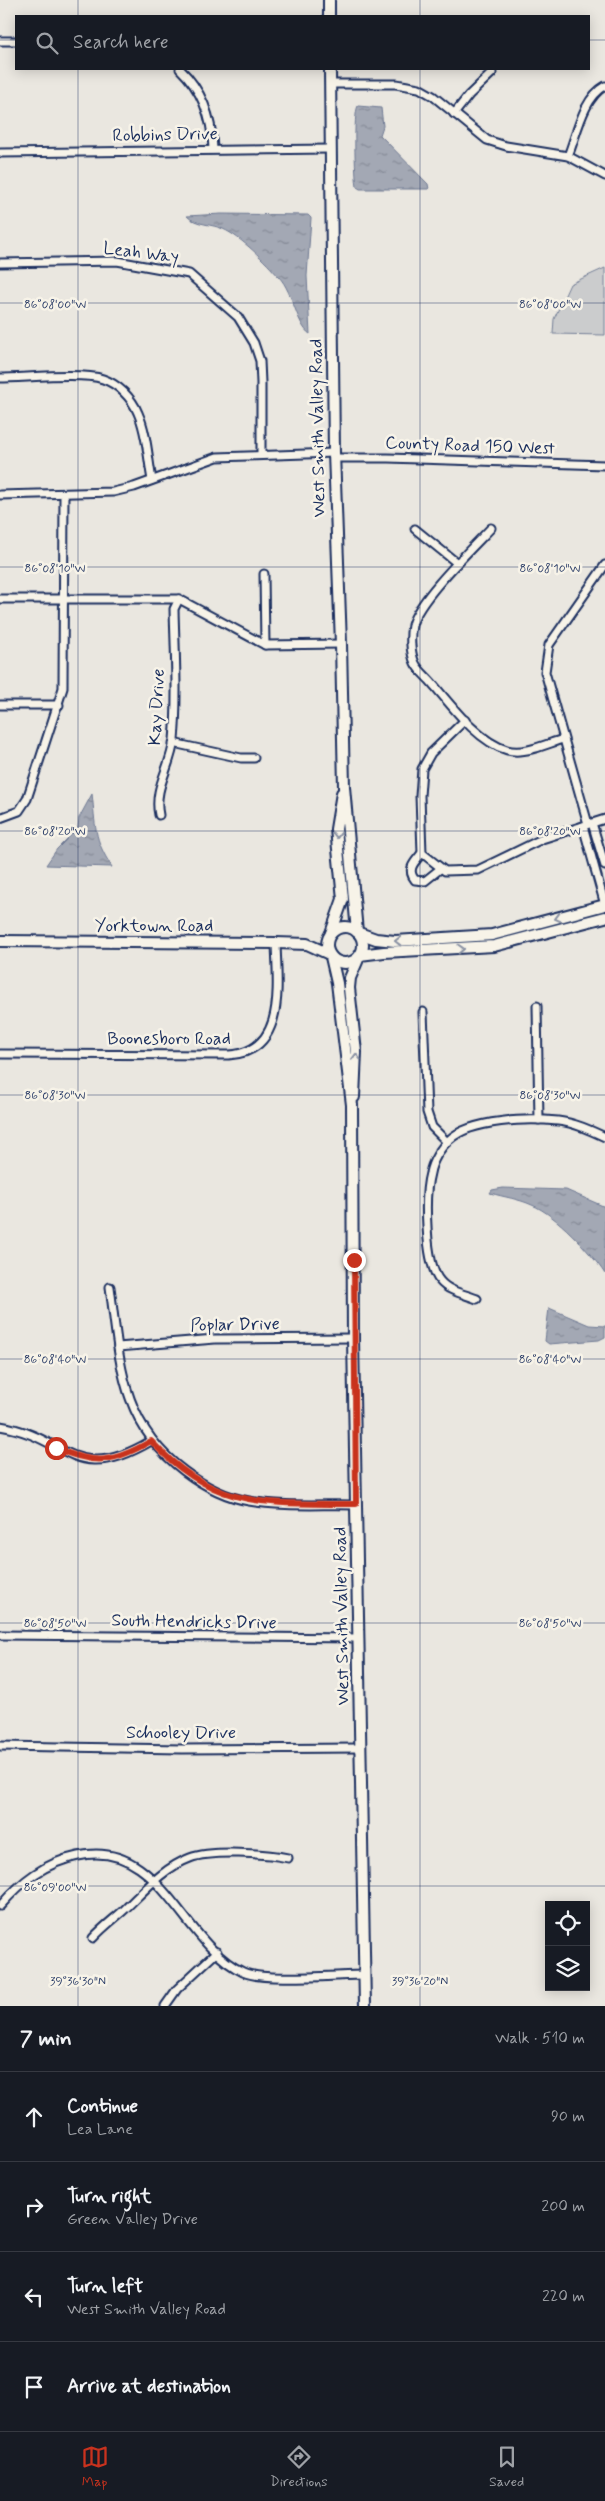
<!DOCTYPE html>
<html lang="en">
<head>
<meta charset="utf-8">
<style>
  body { margin:0; font-family:Mynerve,sans-serif; background:#242831; color:#f1f3f6 }
  .controls { position:absolute; right:15px; bottom:15px; display:grid; overflow:hidden; border-radius:0px; box-shadow:0 2px 12px #0003 }
  .controls button { width:45px; height:45px; display:grid; place-items:center; padding:0; border:0; border-bottom:1px solid #363941; background:#171b24; color:#f1f3f6; font:25px sans-serif }
  .stop { position:absolute; width:15px; height:15px; margin:-11px; border:4px solid #c8321e; border-radius:50%; background:#fff }
  .stop.end { background:#c8321e; border-color:#fff; box-shadow:0 1px 5px #0008 }
  .list { margin:0; padding:0; list-style:none }
  h2 { display:flex; justify-content:space-between; align-items:center; height:65px; margin:0; padding:0 20px; font-size:21px }
  h2 small { font-size:16px; font-weight:400; color:#9ea1a6 }
  .list li { display:grid; grid-template-columns:32px 1fr auto; gap:15px; align-items:center; box-sizing:border-box; height:90px; padding:0 20px; border-top:1px solid #363941 }
  .list b { display:block; font-size:19px; white-space:nowrap }
  .list p { margin:0; font-size:16px; white-space:nowrap; color:#9ea1a6 }
  .list em { font-size:16px; font-style:normal; color:#9ea1a6 }
  .icon { flex:none; width:28px; height:28px; fill:none; stroke:currentColor; stroke-width:2; stroke-linecap:round; stroke-linejoin:round }
  .map { position:relative; flex:none; width:605px; height:2006px; overflow:hidden }
  .search { position:absolute; background:#171b24; box-shadow:0 2px 12px #0003; left:15px; right:15px; top:15px; height:55px; display:flex; align-items:center; gap:12px; box-sizing:border-box; padding:0 18px; border-radius:0px; color:#9ea1a6; font-size:19px }
  .sheet { height:425px; background:#171b24 }
  nav { display:flex; justify-content:space-around; align-items:center; box-sizing:border-box; height:70px; border-top:1px solid #363941; background:#171b24; font-size:14px; color:#9ea1a6 }
  nav a { display:grid; justify-items:center; gap:2px }
  nav .on { color:#c8321e }
  .map>svg:first-child { display:block }
  .garden { fill:#cbcccd; stroke:#737e96 }
  .water { fill:url(#water-ripples); stroke:#6d7892 }
  .lines { fill:none; stroke-linecap:round; stroke-linejoin:round }
  .street-casing { stroke:#1b2f5e; stroke-width:11 }
  .secondary-casing { stroke:#1b2f5e; stroke-width:14 }
  .street { stroke:#f7f3e8; stroke-width:7 }
  .secondary { stroke:#f7f3e8; stroke-width:10 }
  .oneway { stroke:#8991a3 }
  .route { stroke:#c8321e; stroke-width:6 }
  .ticks { fill:none; stroke:#1b2f5e; stroke-width:1; stroke-opacity:0.45 }
  .labels { text-anchor:middle; dominant-baseline:central; stroke-width:5; stroke-linejoin:round; paint-order:stroke }
  .street-label { font-size:18px; fill:#1b2f5e; stroke:#f7f3e8 }
  .ticks-label { font-size:12px; text-anchor:middle; fill:#1b2f5e; stroke:#f7f3e8; stroke-width:5; stroke-linejoin:round; paint-order:stroke }
</style>
</head>
<body>
<div class="map">
<svg width="605" height="2006" viewBox="0 0 605 2006">
  <defs>
    <pattern id="water-ripples" width="26" height="14" patternUnits="userSpaceOnUse" patternTransform="scale(1.25)"><rect width="26" height="14" fill="#a3a8b4"/><path d="M2 4q2-2 4 0t4 0M15 11q2-2 4 0t4 0" fill="none" stroke="#848996"/></pattern>
  </defs>
  <rect width="100%" height="100%" fill="#eae7e0"/>
  <filter id="ink" filterUnits="userSpaceOnUse"><feTurbulence type="fractalNoise" baseFrequency=".02" numOctaves="2"/><feDisplacementMap in="SourceGraphic" scale="10" xChannelSelector="R" yChannelSelector="G"/><feConvolveMatrix kernelMatrix="1 2 1 2 8 2 1 2 1" color-interpolation-filters="sRGB"/></filter>
  <g filter="url(#ink)">
    <path class="garden" d="M605,268V335L553,334L554,319L570,284Z"/>
    <g class="water">
      <path d="M358,106L381,108L383,126L380,135L428,184L429,189H360L357,187C355,175 353,114 358,106Z"/>
      <path d="M221,214L308,215L311,218L307,276L310,334C297,326 293,292 279,277C266,262 241,237 223,229C213,224 195,225 187,216Z"/>
      <path d="M92,794C96,826 93,838 112,867L46,865L57,849L78,828L79,818Z"/>
      <path d="M503,1188L566,1190L603,1206L605,1208V1274C591,1252 555,1214 532,1205C519,1199 504,1197 490,1193L492,1190Z"/>
      <path d="M549,1308L589,1325L605,1326V1337L599,1340L549,1344L545,1341Z"/>
    </g>
    <g class="lines">
      <defs>
        <g id="street">
          <path d="M0,41H16"/>
          <path d="M180,69C203,91 212,118 213,149"/>
          <path d="M330,84H396L419,88L433,96L487,140L506,146L568,156L605,176"/>
          <path d="M454,114L469,95L492,73"/>
          <path d="M0,153L330,149"/>
          <path d="M568,156C577,134 583,98 605,86"/>
          <path d="M0,263L117,261L189,274L238,317L254,343L260,361L261,383V455"/>
          <path d="M0,378C25,378 82,372 103,379C118,384 132,398 138,413C147,433 148,459 152,480"/>
          <path d="M334,458H388L605,465"/>
          <path d="M0,495L113,492L134,487L217,457L334,453"/>
          <path d="M491,528C471,549 419,599 412,625C410,636 410,652 415,663C418,670 427,677 432,683C451,705 478,742 507,750C524,755 546,744 563,739"/>
          <path d="M415,529L457,563"/>
          <path d="M264,574L265,645"/>
          <path d="M0,599H179L265,645L341,644"/>
          <path d="M0,705H59"/>
          <path d="M465,720L431,753L422,769L420,796L422,853L445,871L478,870L542,839L605,819"/>
          <path d="M173,743L241,758H254"/>
          <path d="M159,815C153,788 171,767 174,740C178,697 175,653 174,609L179,599"/>
          <path d="M0,818L19,811L27,799L63,688L64,494"/>
          <path d="M592,823L605,866"/>
          <path d="M588,824L545,672L549,645L605,565"/>
          <path d="M583,826L605,905"/>
          <path d="M422,853C415,862 406,869 415,880L425,881L440,869"/>
          <path d="M537,1006L539,1120"/>
          <path d="M423,1012L427,1112L432,1127L447,1142"/>
          <path d="M0,1054L229,1055C287,1052 277,984 276,943"/>
          <path d="M110,1287C120,1360 120,1423 184,1471C204,1486 224,1497 249,1501C284,1507 321,1504 356,1505"/>
          <path d="M477,1299C464,1294 448,1291 440,1281C425,1264 424,1195 430,1173C432,1162 440,1148 449,1140C471,1119 529,1118 558,1121C575,1123 590,1130 605,1137"/>
          <path d="M118,1347L215,1339L353,1338"/>
          <path d="M0,1426C69,1437 73,1487 151,1441"/>
          <path d="M0,1635L358,1638"/>
          <path d="M0,1746L182,1749L361,1748"/>
          <path d="M0,1906C22,1881 44,1863 78,1856C161,1838 181,1943 243,1972C265,1982 337,1975 364,1975"/>
          <path d="M93,1938C103,1927 114,1919 124,1910C144,1891 163,1868 190,1858C211,1850 266,1853 288,1858"/>
          <path d="M165,2006L177,1989L217,1952"/>
        </g>
        <g id="secondary">
          <path d="M329,0V16"/>
          <path d="M330,69L334,453L341,644L344,787L357,932"/>
          <circle cx="345" cy="945" r="18"/>
          <path d="M331,933L343,899L336,829L342,793"/>
          <path d="M359,933L376,939L395,941L492,935L605,905"/>
          <path d="M0,941L276,943L307,944L329,954"/>
          <path d="M360,955L384,952L494,946L605,917"/>
          <path d="M331,957L337,983L352,1105L353,1338L365,2006"/>
          <path d="M354,1097L356,1052L349,988L350,978L359,957"/>
        </g>
      </defs>
      <use href="#street" class="street-casing"/>
      <use href="#secondary" class="secondary-casing"/>
      <use href="#street" class="street"/>
      <use href="#secondary" class="secondary"/>
    </g>
    <defs><path id="oneway-chevron" d="M-2-3.5L2.5 0L-2 3.5" fill="none" stroke-width="1.6" stroke-linecap="round" stroke-linejoin="round" transform="scale(1.25)"/></defs>
    <g class="oneway">
      <use href="#oneway-chevron" transform="translate(337 835) rotate(89)"/>
      <use href="#oneway-chevron" transform="translate(558 918) rotate(165)"/>
      <use href="#oneway-chevron" transform="translate(398 941) rotate(180)"/>
      <use href="#oneway-chevron" transform="translate(461 949) rotate(-2)"/>
      <use href="#oneway-chevron" transform="translate(356 1057) rotate(-91)"/>
    </g>
  </g>
  <g class="lines" filter="url(#ink)">
    <path class="route" d="M56,1448C95,1466 115,1462 151,1441C216,1511 268,1503 356,1504L354,1260"/>
  </g>
  <path class="ticks" d="M78,0V16M420,0V16M0,40H16M589,40H605M78,69V2006M420,69V2006M0,303H605M0,567H605M0,831H605M0,1095H605M0,1359H605M0,1623H605M0,1886H605"/>
  <g class="labels">
    <g class="street-label">
      <text transform="translate(165 135) rotate(-1)">Robbins Drive</text>
      <text transform="translate(141 253) rotate(7)">Leah Way</text>
      <text transform="translate(318 428) rotate(-91)">West Smith Valley Road</text>
      <text transform="translate(470 446) rotate(2)">County Road 150 West</text>
      <text transform="translate(157 707) rotate(-87)">Kay Drive</text>
      <text x="154" y="926">Yorktown Road</text>
      <text x="169" y="1039">Boonesboro Road</text>
      <text transform="translate(235 1325) rotate(-1)">Poplar Drive</text>
      <text transform="translate(342 1616) rotate(-91)">West Smith Valley Road</text>
      <text transform="translate(194 1622) rotate(1)">South Hendricks Drive</text>
      <text x="181" y="1733">Schooley Drive</text>
    </g>
  </g>
  <g class="ticks-label">
    <text x="550" y="308">86°08'00"W</text>
    <text x="55" y="308">86°08'00"W</text>
    <text x="550" y="572">86°08'10"W</text>
    <text x="55" y="572">86°08'10"W</text>
    <text x="550" y="835">86°08'20"W</text>
    <text x="55" y="835">86°08'20"W</text>
    <text x="550" y="1099">86°08'30"W</text>
    <text x="55" y="1099">86°08'30"W</text>
    <text x="550" y="1363">86°08'40"W</text>
    <text x="55" y="1363">86°08'40"W</text>
    <text x="55" y="1627">86°08'50"W</text>
    <text x="550" y="1627">86°08'50"W</text>
    <text x="55" y="1891">86°09'00"W</text>
    <text x="78" y="1985">39°36'30"N</text>
    <text x="420" y="1985">39°36'20"N</text>
  </g>
</svg>
<div class="controls">
<button><svg class="icon" aria-label="locate" viewBox="0 0 24 24"><circle cx="12" cy="12" r="6"/><path d="M12 2v4M12 18v4M2 12h4M18 12h4"/></svg></button>
<button><svg class="icon" aria-label="layers" viewBox="0 0 24 24"><path d="M12 4l9 5-9 5-9-5zM3 14l9 5 9-5"/></svg></button>
</div>
<div class="stop" style="left:56px;top:1448px"></div>
<div class="stop end" style="left:354px;top:1260px"></div>
<div class="search"><svg class="icon" aria-label="search" viewBox="0 0 24 24"><circle cx="10" cy="10" r="6"/><path d="M15 15l6 6"/></svg>Search here</div>
</div>
<section class="sheet">
<h2>7 min<small>Walk · 510 m</small></h2>
<ul class="list">
<li><svg class="icon" aria-label="ahead" viewBox="0 0 24 24"><path d="M12 20V5M6 11l6-6 6 6"/></svg><div><b>Continue</b><p>Lea Lane</p></div><em>90 m</em></li>
<li><svg class="icon" aria-label="right" viewBox="0 0 24 24"><path d="M7 20v-9h11M14 6l5 5-5 5"/></svg><div><b>Turn right</b><p>Green Valley Drive</p></div><em>200 m</em></li>
<li><svg class="icon" aria-label="left" viewBox="0 0 24 24"><path d="M17 20v-9H6M10 6l-5 5 5 5"/></svg><div><b>Turn left</b><p>West Smith Valley Road</p></div><em>220 m</em></li>
<li><svg class="icon" aria-label="arrive" viewBox="0 0 24 24"><path d="M6 21V4h12l-3 4 3 4H6"/></svg><div><b>Arrive at destination</b></div></li>
</ul>
</section>
<nav>
<a class="on"><svg class="icon" aria-label="map" viewBox="0 0 24 24"><path d="M3 6l6-2 6 2 6-2v14l-6 2-6-2-6 2zM9 4v14M15 6v14"/></svg>Map</a>
<a><svg class="icon" aria-label="directions" viewBox="0 0 24 24"><path d="M12 3l9 9-9 9-9-9zM9 14v-3h6M13 9l2 2-2 2"/></svg>Directions</a>
<a><svg class="icon" aria-label="saved" viewBox="0 0 24 24"><path d="M7 4h10v16l-5-4-5 4z"/></svg>Saved</a>
</nav>
</body>
</html>
